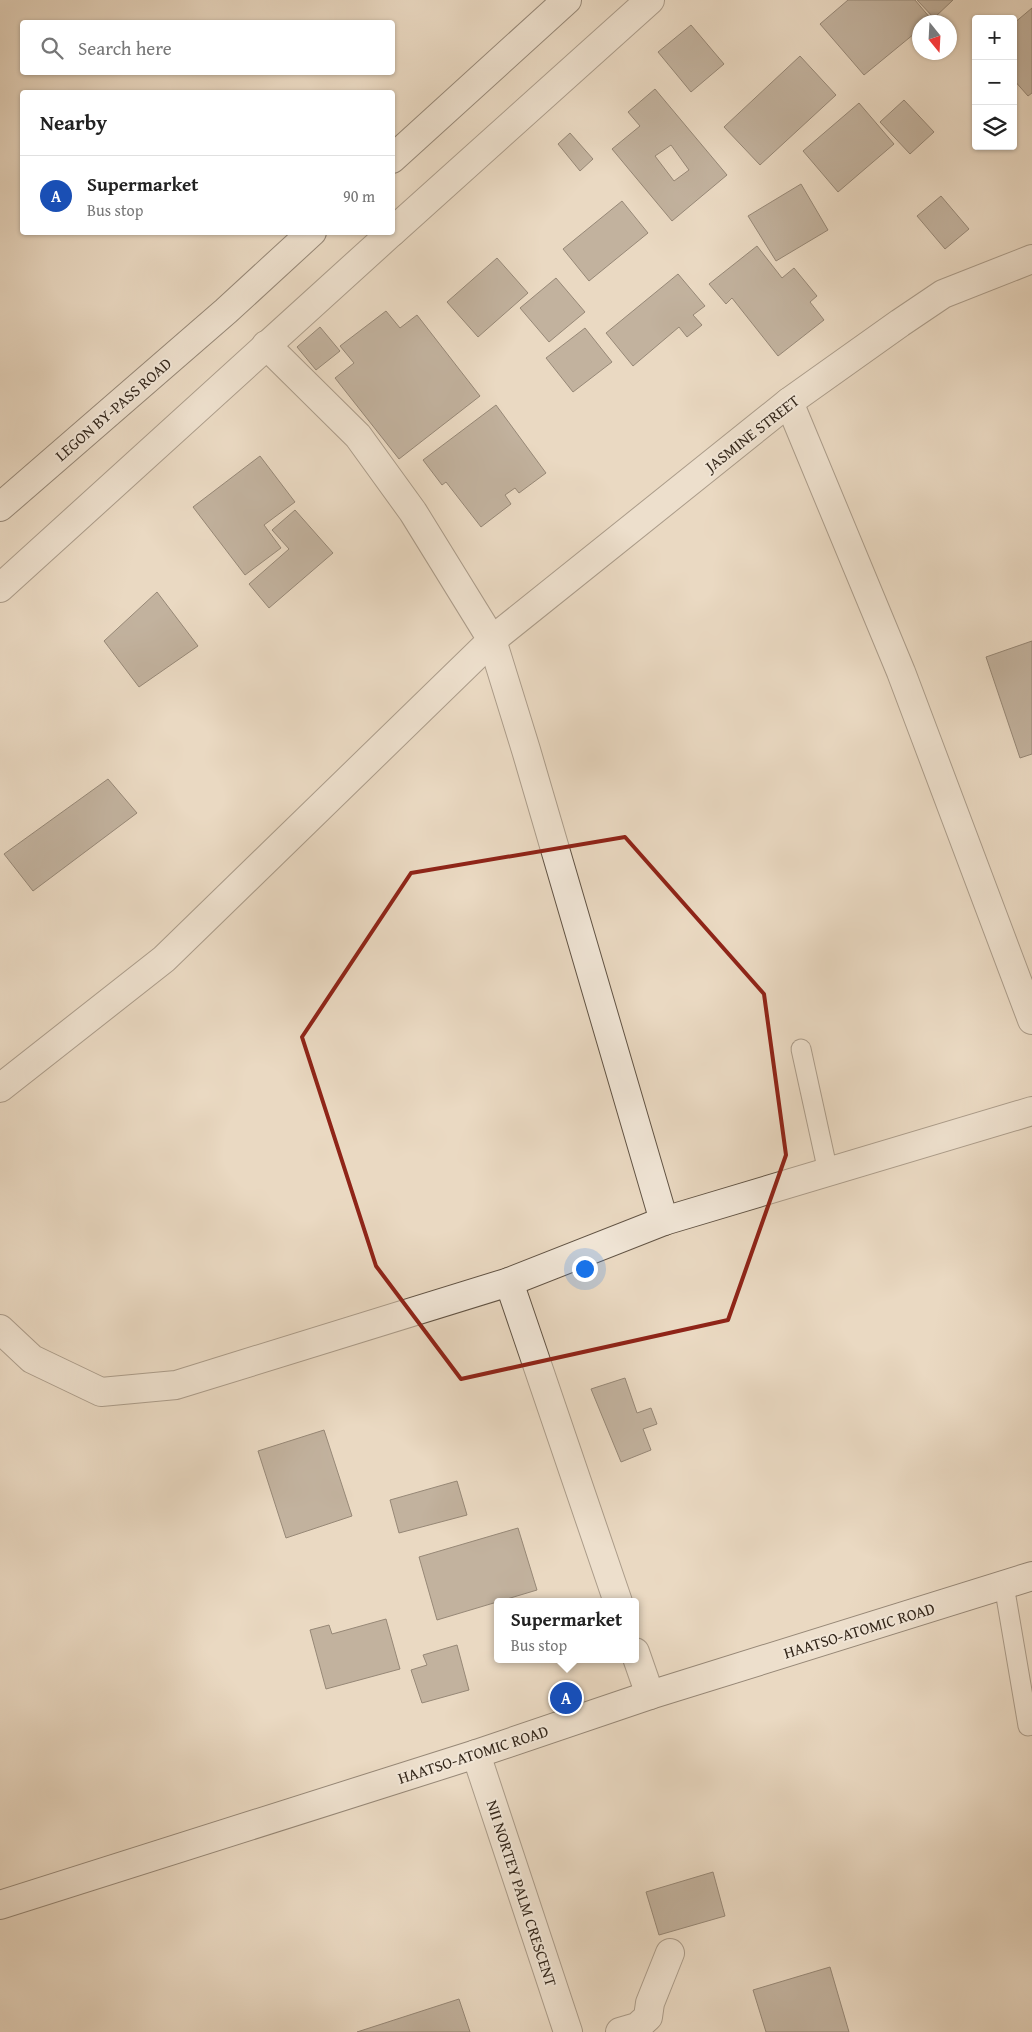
<!DOCTYPE html>
<html lang="en">
<head>
<meta charset="utf-8">
<style>
  body { margin:0; font-family:"Gentium Book Plus",serif; background:#f6f6f6; color:#222 }
  .controls { position:absolute; right:15px; top:15px; display:grid; overflow:hidden; border-radius:5px; box-shadow:0 1px 4px #0004 }
  .controls button { width:45px; height:45px; display:grid; place-items:center; padding:0; border:0; border-bottom:1px solid #e0e0e0; background:#fff; color:#222; font:25px sans-serif }
  .compass { position:absolute; left:912px; top:15px; width:45px; height:45px; border-radius:50%; background:#fff; box-shadow:0 1px 4px #0004; rotate:162deg }
  .you { position:absolute; left:584px; top:1268px; width:18px; height:18px; margin:-12px; border:4px solid #fff; border-radius:50%; background:#1a73e8; box-shadow:0 0 0 8px #1a73e833 }
  .badge { display:grid; place-items:center; width:32px; height:32px; border-radius:50%; background:#ea580c; color:#fff; font-size:16px; font-weight:700 }
  .pin { position:absolute; translate:-50% -50%; border:2px solid #fff; box-shadow:0 1px 5px #0006 }
  .popup { position:absolute; left:494px; top:1598px; width:145px; height:65px; box-sizing:border-box; display:grid; place-content:center; border-radius:5px; background:#fff; filter:drop-shadow(0 1px 4px #0005); font-size:16px; white-space:nowrap; color:#767676 }
  .popup b { font-size:19px; color:#222 }
  .popup::after { content:''; position:absolute; left:50%; top:100%; margin-left:-10px; border:10px solid transparent; border-top-color:#fff }
  .list { margin:0; padding:0; list-style:none }
  h2 { display:flex; justify-content:space-between; align-items:center; height:65px; margin:0; padding:0 20px; font-size:21px }
  h2 small { font-size:16px; font-weight:400; color:#767676 }
  .list li { display:grid; grid-template-columns:32px 1fr auto; gap:15px; align-items:center; box-sizing:border-box; height:80px; padding:0 20px; border-top:1px solid #e0e0e0 }
  .list b { display:block; font-size:19px; white-space:nowrap }
  .list p { margin:0; font-size:16px; white-space:nowrap; color:#767676 }
  .list em { font-size:16px; font-style:normal; color:#767676 }
  .icon { flex:none; width:28px; height:28px; fill:none; stroke:currentColor; stroke-width:2; stroke-linecap:round; stroke-linejoin:round }
  .map { position:relative; flex:none; width:1032px; height:2032px; overflow:hidden }
  .search { position:absolute; background:#fff; box-shadow:0 1px 4px #0004; left:20px; top:20px; width:375px; height:55px; display:flex; align-items:center; gap:12px; box-sizing:border-box; padding:0 18px; border-radius:5px; color:#767676; font-size:19px }
  .panel { position:absolute; background:#fff; box-shadow:0 1px 4px #0004; left:20px; top:90px; width:375px; height:145px; border-radius:5px }
  .map>svg:first-child { display:block }
  .building { fill:#928371; stroke:#33261a; fill-rule:evenodd }
  .lines { fill:none; stroke-linecap:round; stroke-linejoin:round }
  .lane-casing { stroke:#615344; stroke-width:21 }
  .street-casing { stroke:#615344; stroke-width:30 }
  .secondary-casing { stroke:#33261a; stroke-width:30 }
  .lane { stroke:#f1e6d7; stroke-width:19 }
  .street { stroke:#f1e6d7; stroke-width:28 }
  .secondary { stroke:#f1e6d7; stroke-width:28 }
  .marked { fill:none; stroke:#8f2418; stroke-width:4; stroke-linejoin:round }
  .labels { text-anchor:middle; dominant-baseline:central; stroke-width:4; stroke-linejoin:round; paint-order:stroke }
  .street-label { font-size:16px; fill:#33261a; stroke:#f1e6d7 }
</style>
</head>
<body>
<div class="map">
<svg width="1032" height="2032" viewBox="0 0 1032 2032">
  <rect width="100%" height="100%" fill="#ead9c2"/>
  <filter id="stains"><feTurbulence type="fractalNoise" baseFrequency=".004" numOctaves="4"/><feColorMatrix values="0 0 0 0 .2 0 0 0 0 .09 0 0 0 0 .02 0 0 0 .5 -.17"/></filter>
  <radialGradient id="worn" r=".72"><stop offset=".6" stop-color="#630" stop-opacity="0"/><stop offset="1" stop-color="#630" stop-opacity=".3"/></radialGradient>
  <g class="building">
    <path d="M848,0H915L931,19L927,22H920V29L864,75L820,24Z"/>
    <path d="M917,0H953L934,18Z"/>
    <path d="M1032,8V93L1028,96L1013,79V24Z"/>
    <path d="M691,25L724,64L691,92L658,52Z"/>
    <path d="M800,56L836,95L760,165L724,127Z"/>
    <path d="M655,89L727,175L672,221L612,149L640,126L628,112ZM671,145L689,170L674,181L655,156Z"/>
    <path d="M904,100L934,132L910,154L880,122Z"/>
    <path d="M859,103L894,144L838,192L803,151Z"/>
    <path d="M570,133L593,159L580,171L558,144Z"/>
    <path d="M801,184L828,230L776,261L748,216Z"/>
    <path d="M941,196L969,229L945,249L917,216Z"/>
    <path d="M622,201L648,233L589,281L563,249Z"/>
    <path d="M757,246L782,278L794,268L817,296L810,302L824,320L778,356L732,298L726,304L709,284Z"/>
    <path d="M497,258L528,293L478,337L447,302Z"/>
    <path d="M678,274L705,306L693,315L702,325L687,337L679,327L633,366L606,333Z"/>
    <path d="M556,278L585,312L549,342L520,308Z"/>
    <path d="M386,311L400,328L417,315L480,396L399,459L335,378L354,363L340,346Z"/>
    <path d="M320,327L340,351L316,370L297,347Z"/>
    <path d="M585,328L612,362L573,392L546,358Z"/>
    <path d="M496,405L546,473L519,493L515,488L505,495L511,504L481,527L446,482L442,485L423,460Z"/>
    <path d="M260,456L295,502L264,525L281,548L245,575L193,507Z"/>
    <path d="M295,510L333,553L269,608L249,584L289,549L272,530Z"/>
    <path d="M157,592L198,646L139,687L104,641Z"/>
    <path d="M1032,641V754L1020,758L986,657Z"/>
    <path d="M108,779L137,813L33,891L4,854Z"/>
    <path d="M625,1378L637,1413L651,1408L657,1424L643,1429L651,1450L621,1462L591,1389Z"/>
    <path d="M324,1430L352,1516L286,1538L258,1451Z"/>
    <path d="M457,1481L467,1515L399,1533L390,1500Z"/>
    <path d="M518,1528L537,1590L437,1620L419,1557Z"/>
    <path d="M386,1619L400,1669L326,1689L310,1630L329,1625L332,1634Z"/>
    <path d="M457,1645L469,1690L422,1703L411,1670L427,1665L423,1655Z"/>
    <path d="M713,1872L725,1916L659,1935L646,1892Z"/>
    <path d="M830,1967L849,2032H766L753,1990Z"/>
    <path d="M459,1999L470,2032H357Z"/>
  </g>
  <g class="lines">
    <defs>
      <g id="lane">
        <path d="M801,1049L828,1172"/>
        <path d="M1004,1585L1028,1726"/>
      </g>
      <g id="street">
        <path d="M392,232L650,0"/>
        <path d="M266,345L358,436L413,512L492,640L526,750L664,1221"/>
        <path d="M789,402L901,672L1032,1020"/>
        <path d="M0,588L392,232"/>
        <path d="M0,1088L164,959L492,640L789,402L900,323L943,294L1032,259"/>
        <path d="M509,1282L618,1602"/>
        <path d="M0,1329L32,1359L101,1392L176,1385L509,1282L664,1221L1032,1111"/>
        <path d="M635,1652L650,1695"/>
        <path d="M476,1754L568,2032"/>
        <path d="M620,2032L637,2027L648,2017L650,2003L670,1953"/>
      </g>
      <g id="secondary">
        <path d="M392,159L567,0"/>
        <path d="M0,507L226,311L312,232"/>
        <path d="M0,1905L476,1754L650,1695L1032,1576"/>
      </g>
    </defs>
    <use href="#lane" class="lane-casing"/>
    <use href="#street" class="street-casing"/>
    <use href="#secondary" class="secondary-casing"/>
    <use href="#lane" class="lane"/>
    <use href="#street" class="street"/>
    <use href="#secondary" class="secondary"/>
  </g>
  <path d="M0 0H1032V2032H0ZM625,837L764,994L786,1155L728,1320L461,1379L376,1266L302,1037L411,873Z" fill="#ead9c2" fill-opacity=".55" fill-rule="evenodd"/>
  <path class="marked" d="M625,837L764,994L786,1155L728,1320L461,1379L376,1266L302,1037L411,873Z"/>
  <g class="labels">
    <g class="street-label">
      <text transform="translate(113 409) rotate(-41)">LEGON BY-PASS ROAD</text>
      <text transform="translate(752 433) rotate(-38)">JASMINE STREET</text>
      <text transform="translate(859 1630) rotate(-17)">HAATSO-ATOMIC ROAD</text>
      <text transform="translate(473 1754) rotate(-18)">HAATSO-ATOMIC ROAD</text>
      <text transform="translate(522 1893) rotate(72)">NII NORTEY PALM CRESCENT</text>
    </g>
  </g>
  <rect width="100%" height="100%" filter="url(#stains)"/>
  <rect width="100%" height="100%" fill="url(#worn)"/>
</svg>
<div class="controls">
<button>+</button>
<button>−</button>
<button><svg class="icon" aria-label="layers" viewBox="0 0 24 24"><path d="M12 4l9 5-9 5-9-5zM3 14l9 5 9-5"/></svg></button>
</div>
<svg class="compass" viewBox="-18 -18 36 36"><path d="M0-13l5 13h-10z" fill="#e53935"/><path d="M0 13l5-13h-10z" fill="#767676"/></svg>
<div class="you"></div>
<div class="pin badge" style="left:566px;top:1698px;background:#1a4fb4">A</div>
<div class="popup"><b>Supermarket</b>Bus stop</div>
<div class="search"><svg class="icon" aria-label="search" viewBox="0 0 24 24"><circle cx="10" cy="10" r="6"/><path d="M15 15l6 6"/></svg>Search here</div>
<section class="panel">
<h2>Nearby<small></small></h2>
<ul class="list">
<li><span class="badge" style="background:#1a4fb4">A</span><div><b>Supermarket</b><p>Bus stop</p></div><em>90 m</em></li>
</ul>
</section>
</div>
</body>
</html>
